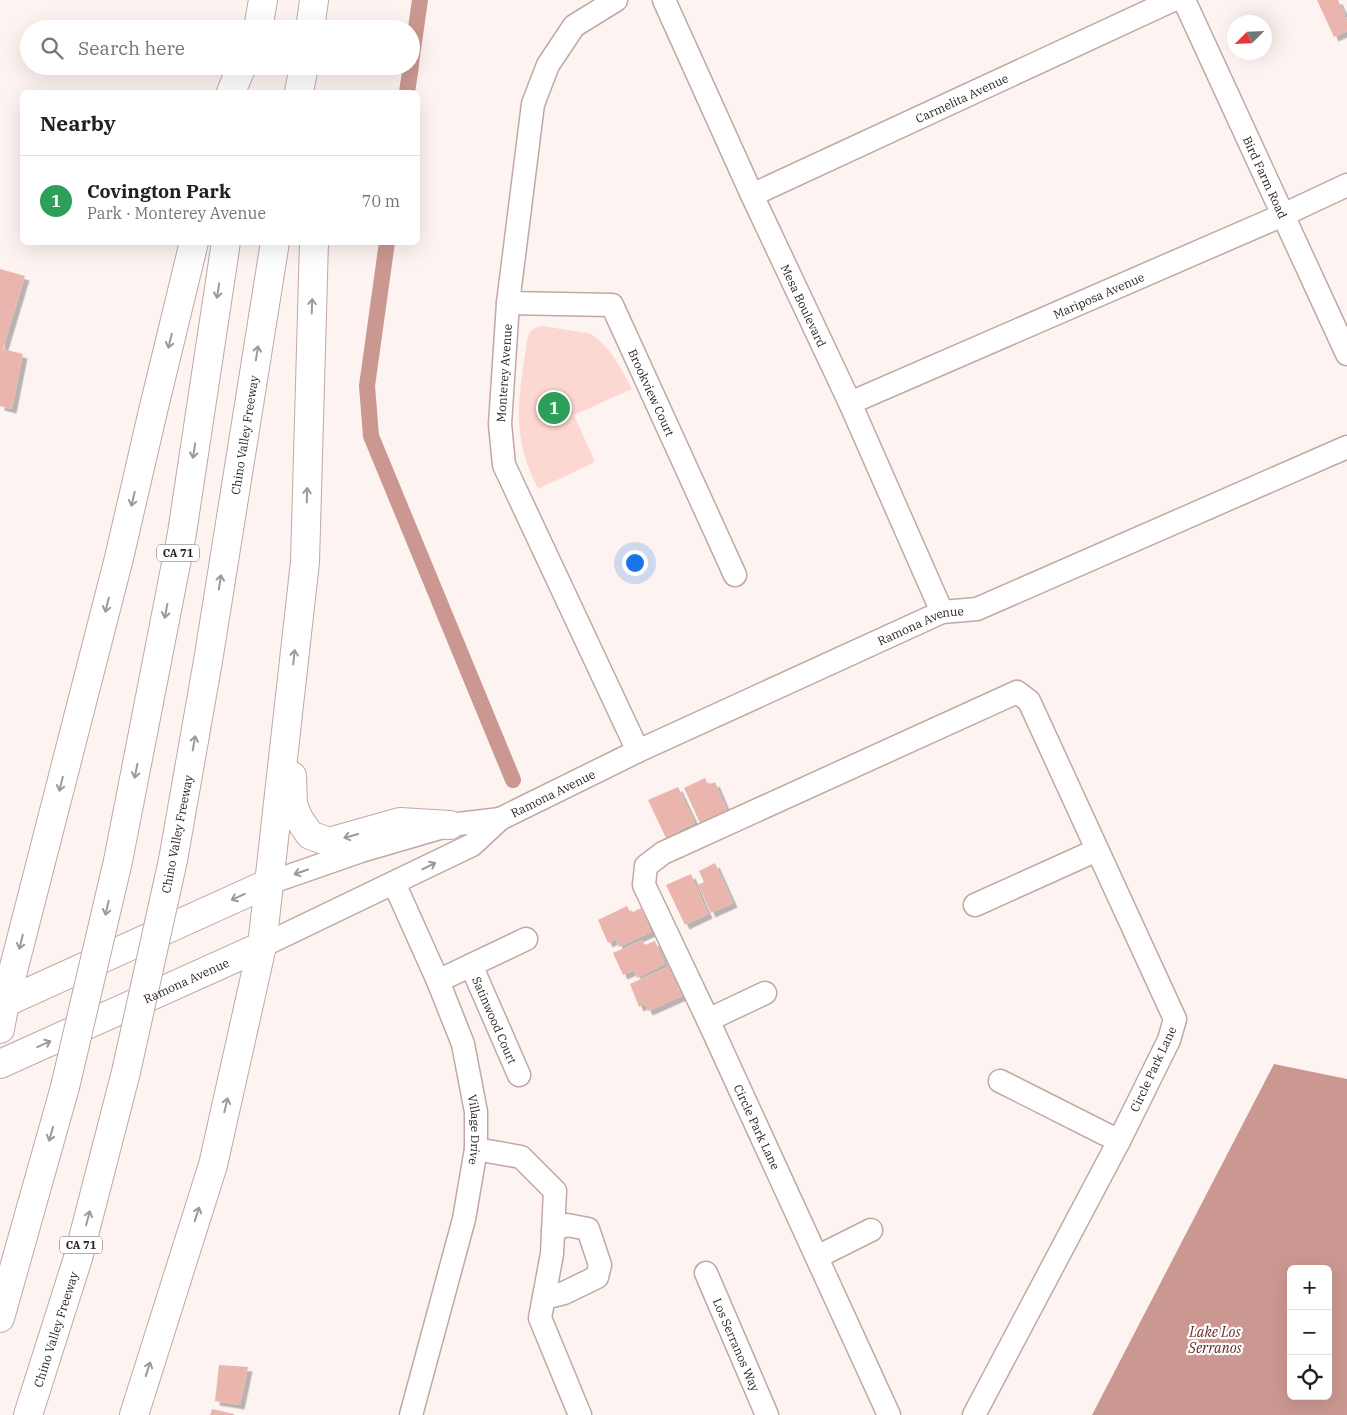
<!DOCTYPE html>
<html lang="en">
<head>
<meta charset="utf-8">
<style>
  body { margin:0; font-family:"IBM Plex Serif",serif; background:#f2f2f2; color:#202124 }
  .controls { position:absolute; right:15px; bottom:15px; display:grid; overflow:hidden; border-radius:8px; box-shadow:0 5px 20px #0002 }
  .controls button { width:45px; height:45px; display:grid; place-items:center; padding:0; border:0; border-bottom:1px solid #e0e0e0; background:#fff; color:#202124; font:25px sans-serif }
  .compass { position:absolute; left:1227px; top:15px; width:45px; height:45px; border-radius:50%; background:#fff; box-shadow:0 5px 20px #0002; rotate:246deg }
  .you { position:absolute; left:634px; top:562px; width:18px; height:18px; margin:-12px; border:4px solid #fff; border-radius:50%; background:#1a73e8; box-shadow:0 0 0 8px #1a73e833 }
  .badge { display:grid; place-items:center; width:32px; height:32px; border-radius:50%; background:#2563eb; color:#fff; font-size:16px; font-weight:700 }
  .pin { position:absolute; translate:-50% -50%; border:2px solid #fff; box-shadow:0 1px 5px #0006 }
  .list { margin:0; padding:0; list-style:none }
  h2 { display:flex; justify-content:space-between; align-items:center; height:65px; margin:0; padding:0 20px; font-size:21px }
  h2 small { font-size:16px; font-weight:400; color:#757577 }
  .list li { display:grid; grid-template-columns:32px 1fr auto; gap:15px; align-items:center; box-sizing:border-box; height:90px; padding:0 20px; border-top:1px solid #e0e0e0 }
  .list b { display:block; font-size:19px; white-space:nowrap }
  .list p { margin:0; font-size:16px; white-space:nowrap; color:#757577 }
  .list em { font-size:16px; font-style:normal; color:#757577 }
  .icon { flex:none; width:28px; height:28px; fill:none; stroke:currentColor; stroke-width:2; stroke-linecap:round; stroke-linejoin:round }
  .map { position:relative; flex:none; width:1347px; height:1415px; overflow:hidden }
  .search { position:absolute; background:#fff; box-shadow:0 5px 20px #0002; left:20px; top:20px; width:400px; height:55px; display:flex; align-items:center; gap:12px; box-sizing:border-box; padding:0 18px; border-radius:28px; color:#757577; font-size:19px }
  .panel { position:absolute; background:#fff; box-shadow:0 5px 20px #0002; left:20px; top:90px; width:400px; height:155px; border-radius:8px }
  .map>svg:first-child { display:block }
  .green { fill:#fdd7d2 }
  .water { fill:#cb9891; fill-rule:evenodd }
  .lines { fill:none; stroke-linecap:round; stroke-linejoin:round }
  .canal { stroke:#cb9891; stroke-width:16 }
  .building { fill:#e9b5ad; filter:url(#shadow) }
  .minor-casing { stroke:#c0a8a5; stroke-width:25 }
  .major-casing { stroke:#c0a8a5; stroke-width:30 }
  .highway-casing { stroke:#c0a8a5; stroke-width:30 }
  .minor { stroke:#fff; stroke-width:22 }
  .major { stroke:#fff; stroke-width:28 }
  .highway { stroke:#fff; stroke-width:28 }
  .highway-bridge-casing { stroke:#c0a8a5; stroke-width:30; stroke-linecap:butt }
  .highway-bridge { stroke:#fff; stroke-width:28 }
  .oneway { stroke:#9d9999 }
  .labels { text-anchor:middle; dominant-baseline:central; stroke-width:4.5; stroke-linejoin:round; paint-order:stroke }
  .shield { fill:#fff; stroke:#676160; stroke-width:1 }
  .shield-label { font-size:11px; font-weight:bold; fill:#261d1c }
  .street-label { font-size:12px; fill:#261d1c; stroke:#fff }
  .water-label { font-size:14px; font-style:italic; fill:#672822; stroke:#fff }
</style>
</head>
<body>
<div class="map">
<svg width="1347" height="1415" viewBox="0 0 1347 1415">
  <defs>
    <filter id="shadow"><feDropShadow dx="4.5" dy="4.5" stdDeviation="0" flood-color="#0004"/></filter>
  </defs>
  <rect width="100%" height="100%" fill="#fdf3f1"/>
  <path class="green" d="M541,326L588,333C607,341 623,371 632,389L574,415L595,462L538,489C532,475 525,461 522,445C515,410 522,376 527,340C529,332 532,328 541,326Z"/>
  <path class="water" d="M1274,1064L1347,1079V1415H1092ZM1291,1269H1328V1396H1291Z"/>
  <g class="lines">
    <g class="canal">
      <path d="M411,63L420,0"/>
      <path d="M407,92L411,66"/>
      <path d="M387,242L367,386L371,436L513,780"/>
    </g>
  </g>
  <g class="building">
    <path d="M1317,0H1338L1347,19V31L1334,37Z"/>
    <path d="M0,269L25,276L3,349L23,354L12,409L0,406Z"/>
    <path d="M705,778L708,785L715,782L727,810L700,823L684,788Z"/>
    <path d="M678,787L695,823L679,830L680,832L666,838L648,800Z"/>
    <path d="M715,863L733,903L711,913L698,885L704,882L699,871Z"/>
    <path d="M691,874L708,914L685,925L666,885Z"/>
    <path d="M627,906L631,913L641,908L651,932L619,947L616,939L608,943L598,920Z"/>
    <path d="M642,940L645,945L655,941L665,964L637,978L634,970L623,975L613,953Z"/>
    <path d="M670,966L682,996L648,1011L645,1004L639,1007L630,984Z"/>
    <path d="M219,1365L248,1367L240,1405L215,1401Z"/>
    <path d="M212,1409L234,1414V1415H210Z"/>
  </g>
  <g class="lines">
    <defs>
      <g id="minor">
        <path d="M616,0L574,26L548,65L533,104L508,303L500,424L504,465L638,751"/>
        <path id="s1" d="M664,0L752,195L850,403L942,612"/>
        <path id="s2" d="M1184,0L1347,354"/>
        <path id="s3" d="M752,195L1173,0"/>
        <path id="s4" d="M508,303L612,305L735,575"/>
        <path id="s5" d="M850,403L1283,215L1347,185"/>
        <path d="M269,883L361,851L450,825L500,819"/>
        <path id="s6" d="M394,883L438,981L463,1044L476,1112V1149L464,1219L411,1415"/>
        <path d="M975,905L1097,850"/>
        <path id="s7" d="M262,946L472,845L500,819L638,751L942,612L977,609L1347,447"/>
        <path id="s8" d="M471,965L519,1075"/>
        <path d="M438,981L526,939"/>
        <path d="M708,1020L765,993"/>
        <path d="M1000,1081L1119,1141"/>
        <path d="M476,1149L521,1157L555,1191L552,1254L540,1318L580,1415"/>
        <path d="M817,1257L871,1230"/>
        <path id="s9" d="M706,1273L767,1415"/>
        <path d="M544,1298L564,1293L597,1277L600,1265L588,1229L567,1225L553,1230"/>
        <path d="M889,1415L708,1020L644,885L646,866L663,853L1017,692L1029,701L1175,1019L1169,1040L1119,1141L974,1415"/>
      </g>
      <g id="major">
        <path d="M0,1005L269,883"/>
        <path id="s10" d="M0,1064L262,946"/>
      </g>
      <g id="highway">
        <path d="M258,29L263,0"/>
        <path d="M310,29L314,0"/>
        <path d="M231,92L242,66"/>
        <path d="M299,92L304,66"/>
        <path d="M292,776L293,805L299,819L310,835L329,842L400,822L450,825"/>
        <path id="s11" d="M173,860L208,661L275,242"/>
        <path d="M118,861L182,533L226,242"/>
        <path d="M0,1029L5,1002L119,558L153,411L194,242"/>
        <path d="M0,1318L65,1087"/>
        <path id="s12" d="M28,1415L78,1258L126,1072"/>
        <path d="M134,1415L213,1165L262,946L305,562L314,242"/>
      </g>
    </defs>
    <use href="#minor" class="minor-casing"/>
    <use href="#major" class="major-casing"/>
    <use href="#highway" class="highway-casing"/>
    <use href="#minor" class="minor"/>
    <use href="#major" class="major"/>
    <use href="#highway" class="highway"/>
    <defs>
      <g id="highway-bridge">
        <path d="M126,1072L173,860"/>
        <path d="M65,1087L118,861"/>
      </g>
    </defs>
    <use href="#highway-bridge" class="highway-bridge-casing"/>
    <use href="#highway-bridge" class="highway-bridge"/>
  </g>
  <defs><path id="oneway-shaft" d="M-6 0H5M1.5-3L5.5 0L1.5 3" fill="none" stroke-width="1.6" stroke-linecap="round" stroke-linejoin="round" transform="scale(1.25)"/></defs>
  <g class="oneway">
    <use href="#oneway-shaft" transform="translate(218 291) rotate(99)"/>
    <use href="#oneway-shaft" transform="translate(312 306) rotate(-88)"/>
    <use href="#oneway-shaft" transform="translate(170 341) rotate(104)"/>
    <use href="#oneway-shaft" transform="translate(257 353) rotate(-81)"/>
    <use href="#oneway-shaft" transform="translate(194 451) rotate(99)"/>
    <use href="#oneway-shaft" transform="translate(307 495) rotate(-88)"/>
    <use href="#oneway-shaft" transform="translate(133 499) rotate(103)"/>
    <use href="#oneway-shaft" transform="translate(220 582) rotate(-81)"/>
    <use href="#oneway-shaft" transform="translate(107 605) rotate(104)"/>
    <use href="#oneway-shaft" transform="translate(166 611) rotate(101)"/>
    <use href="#oneway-shaft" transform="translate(294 657) rotate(-84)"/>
    <use href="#oneway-shaft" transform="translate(194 743) rotate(-80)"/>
    <use href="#oneway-shaft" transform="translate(136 771) rotate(101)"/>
    <use href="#oneway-shaft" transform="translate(61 784) rotate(104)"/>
    <use href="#oneway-shaft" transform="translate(351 836) rotate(164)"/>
    <use href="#oneway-shaft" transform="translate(429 866) rotate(-26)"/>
    <use href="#oneway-shaft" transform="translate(301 872) rotate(161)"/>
    <use href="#oneway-shaft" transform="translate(238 897) rotate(156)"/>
    <use href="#oneway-shaft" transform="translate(107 908) rotate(103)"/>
    <use href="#oneway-shaft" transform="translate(21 942) rotate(104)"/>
    <use href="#oneway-shaft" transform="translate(44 1044) rotate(-24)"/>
    <use href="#oneway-shaft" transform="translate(226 1105) rotate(-77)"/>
    <use href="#oneway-shaft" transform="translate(51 1134) rotate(106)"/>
    <use href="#oneway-shaft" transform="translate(197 1214) rotate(-72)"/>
    <use href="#oneway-shaft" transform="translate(88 1218) rotate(-75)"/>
    <use href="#oneway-shaft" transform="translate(148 1369) rotate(-72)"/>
  </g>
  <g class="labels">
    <g class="shield">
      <rect x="157" y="544.5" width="42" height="17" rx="4"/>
      <rect x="60" y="1236.5" width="42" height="17" rx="4"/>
    </g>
    <g class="shield-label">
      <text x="178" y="553">CA 71</text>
      <text x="81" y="1245">CA 71</text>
    </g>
    <g class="street-label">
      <text stroke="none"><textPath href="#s3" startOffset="231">Carmelita Avenue</textPath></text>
      <text stroke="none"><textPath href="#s2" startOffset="195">Bird Farm Road</textPath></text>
      <text stroke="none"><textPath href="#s5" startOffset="271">Mariposa Avenue</textPath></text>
      <text stroke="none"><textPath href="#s1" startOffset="336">Mesa Boulevard</textPath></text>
      <text transform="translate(504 373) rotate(-86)">Monterey Avenue</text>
      <text stroke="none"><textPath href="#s4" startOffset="200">Brookview Court</textPath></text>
      <text stroke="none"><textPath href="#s11" startOffset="431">Chino Valley Freeway</textPath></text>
      <text stroke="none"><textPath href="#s7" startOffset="735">Ramona Avenue</textPath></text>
      <text stroke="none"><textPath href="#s7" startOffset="330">Ramona Avenue</textPath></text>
      <text transform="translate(177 834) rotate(-79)">Chino Valley Freeway</text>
      <text stroke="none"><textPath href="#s10" startOffset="204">Ramona Avenue</textPath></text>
      <text stroke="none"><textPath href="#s8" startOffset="60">Satinwood Court</textPath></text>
      <text transform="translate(1153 1069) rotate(-65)">Circle Park Lane</text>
      <text transform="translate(757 1127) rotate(65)">Circle Park Lane</text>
      <text stroke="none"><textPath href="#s6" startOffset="262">Village Drive</textPath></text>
      <text stroke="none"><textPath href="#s12" startOffset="90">Chino Valley Freeway</textPath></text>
      <text stroke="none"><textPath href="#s9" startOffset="78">Los Serranos Way</textPath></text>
    </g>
    <g class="water-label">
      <text x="1215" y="1332">Lake Los<tspan x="1215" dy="16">Serranos</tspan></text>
    </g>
  </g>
</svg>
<div class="controls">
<button>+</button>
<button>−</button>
<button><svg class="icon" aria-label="locate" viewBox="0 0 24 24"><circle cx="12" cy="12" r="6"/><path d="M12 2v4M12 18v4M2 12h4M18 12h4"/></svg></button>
</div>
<svg class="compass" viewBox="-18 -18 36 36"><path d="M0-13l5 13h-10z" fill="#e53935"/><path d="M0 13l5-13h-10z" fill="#757577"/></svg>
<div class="you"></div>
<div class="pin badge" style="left:554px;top:408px;background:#2e9e5b">1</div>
<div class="search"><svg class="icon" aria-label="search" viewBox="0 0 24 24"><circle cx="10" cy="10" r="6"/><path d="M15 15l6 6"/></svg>Search here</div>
<section class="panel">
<h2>Nearby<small></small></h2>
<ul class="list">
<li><span class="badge" style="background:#2e9e5b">1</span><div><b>Covington Park</b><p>Park · Monterey Avenue</p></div><em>70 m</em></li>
</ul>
</section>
</div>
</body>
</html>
